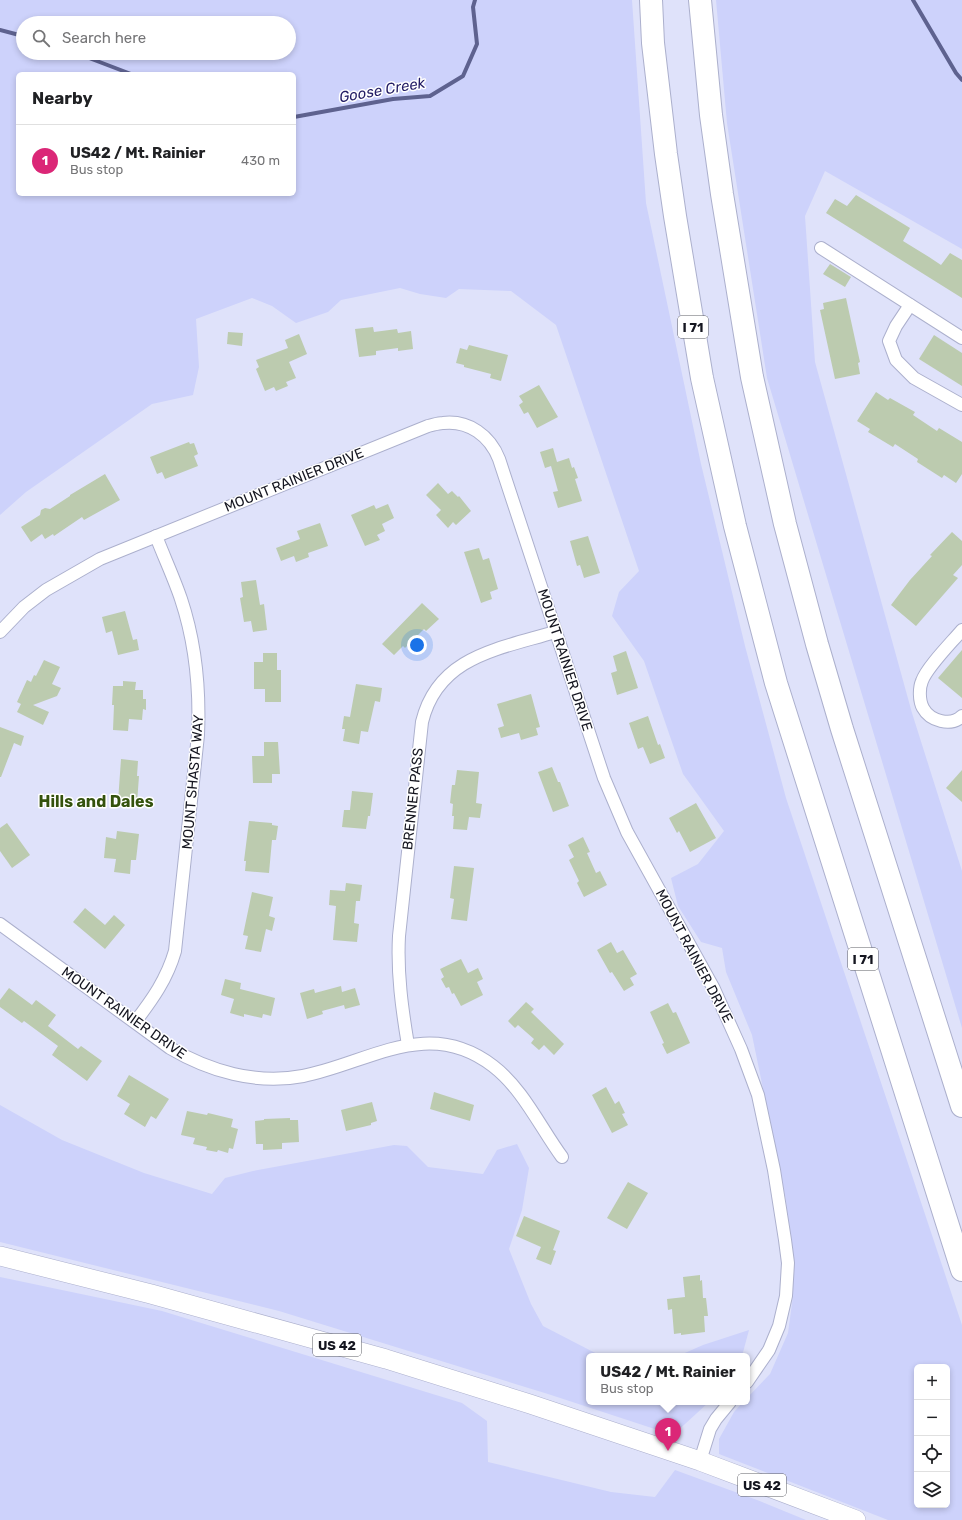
<!DOCTYPE html>
<html lang="en">
<head>
<meta charset="utf-8">
<style>
  body { margin:0; font-family:Rubik,sans-serif; background:#f2f2f2; color:#202124 }
  .controls { position:absolute; right:12px; bottom:12px; display:grid; overflow:hidden; border-radius:6px; box-shadow:0 2px 6px #0003 }
  .controls button { width:36px; height:36px; display:grid; place-items:center; padding:0; border:0; border-bottom:1px solid #e0e0e0; background:#fff; color:#202124; font:20px sans-serif }
  .you { position:absolute; left:417px; top:645px; width:14px; height:14px; margin:-10px; border:3px solid #fff; border-radius:50%; background:#1a73e8; box-shadow:0 0 0 6px #1a73e833 }
  .badge { display:grid; place-items:center; width:26px; height:26px; border-radius:50%; background:#db2777; color:#fff; font-size:13px; font-weight:700 }
  .pin { position:absolute; translate:-50% -33px; filter:drop-shadow(0 1px 2px #0008) }
  .pin::after { content:''; position:absolute; top:21px; width:14px; height:12px; background:inherit; clip-path:polygon(0 0,100% 0,50% 100%) }
  .popup { position:absolute; left:586px; top:1353px; width:164px; height:52px; box-sizing:border-box; display:grid; place-content:center; border-radius:6px; background:#fff; filter:drop-shadow(0 1px 3px #0005); font-size:13px; white-space:nowrap; color:#757577 }
  .popup b { font-size:15px; color:#202124 }
  .popup::after { content:''; position:absolute; left:50%; top:100%; margin-left:-8px; border:8px solid transparent; border-top-color:#fff }
  .list { margin:0; padding:0; list-style:none }
  h2 { display:flex; justify-content:space-between; align-items:center; height:52px; margin:0; padding:0 16px; font-size:17px }
  h2 small { font-size:13px; font-weight:400; color:#757577 }
  .list li { display:grid; grid-template-columns:26px 1fr auto; gap:12px; align-items:center; box-sizing:border-box; height:72px; padding:0 16px; border-top:1px solid #e0e0e0 }
  .list b { display:block; font-size:15px; white-space:nowrap }
  .list p { margin:0; font-size:13px; white-space:nowrap; color:#757577 }
  .list em { font-size:13px; font-style:normal; color:#757577 }
  .icon { flex:none; width:22px; height:22px; fill:none; stroke:currentColor; stroke-width:2; stroke-linecap:round; stroke-linejoin:round }
  .map { position:relative; flex:none; width:962px; height:1520px; overflow:hidden }
  .search { position:absolute; background:#fff; box-shadow:0 2px 6px #0003; left:16px; top:16px; width:280px; height:44px; display:flex; align-items:center; gap:10px; box-sizing:border-box; padding:0 14px; border-radius:22px; color:#757577; font-size:15px }
  .panel { position:absolute; background:#fff; box-shadow:0 2px 6px #0003; left:16px; top:72px; width:280px; height:124px; border-radius:6px }
  .map>svg:first-child { display:block }
  .green { fill:#cdd2fb; fill-rule:evenodd }
  .lines { fill:none; stroke-linecap:round; stroke-linejoin:round }
  .stream { stroke:#5e628f; stroke-width:4 }
  .building { fill:#bccbaf }
  .minor-casing { stroke:#acb0cd; stroke-width:14 }
  .primary-casing { stroke:#acb0cd; stroke-width:20 }
  .motorway-casing { stroke:#acb0cd; stroke-width:24 }
  .minor { stroke:#fff; stroke-width:12 }
  .primary { stroke:#fff; stroke-width:19 }
  .motorway { stroke:#fff; stroke-width:22 }
  .labels { text-anchor:middle; dominant-baseline:central; stroke-width:3; stroke-linejoin:round; paint-order:stroke }
  .shield { fill:#fff; stroke:#5b5c63; stroke-width:1 }
  .shield-label { font-size:13px; font-weight:bold; fill:#151620 }
  .street-label { font-size:14px; fill:#151620; stroke:#fff }
  .water-label { font-size:15px; font-style:italic; fill:#231d65; stroke:#fff }
  .quarter-label { font-size:16px; font-weight:bold; fill:#34520d; stroke:#fff }
</style>
</head>
<body>
<div class="map">
<svg width="962" height="1520" viewBox="0 0 962 1520">
  <rect width="100%" height="100%" fill="#dfe2fa"/>
  <g class="green">
    <path d="M0,0H632L646,203L701,464L745,646L786,798L962,1325V1520H888L719,1454V1439L734,1412L743,1402H747V1398L770,1374L788,1333L793,1296L786,1200L752,1035L726,972L722,948L701,942L678,906L671,878L698,864L724,831L683,774L644,661L612,616L619,592L639,571L556,325L511,291L459,289L446,298L420,294L400,288L341,300L328,312L296,323L272,306L252,298L196,319L199,367L193,395L152,404L26,492L0,515ZM23,23H289V53H23ZM18,74H294V194H18ZM917,1367H947V1505H917Z"/>
    <path d="M716,0H962V249L825,171L805,216L815,362L912,713L962,871V1028L767,378L727,123Z"/>
    <path d="M0,1105L62,1140L144,1173L212,1194L225,1178L253,1171L394,1145L407,1146L428,1167L483,1174L497,1150L517,1144L529,1168L522,1210L509,1249L531,1304L543,1326L601,1356H589V1402H709L673,1435L548,1394L279,1311L0,1242Z"/>
    <path d="M0,1277L162,1311L462,1403L487,1421L488,1462L611,1492L655,1497L675,1470L757,1500L806,1520H0Z"/>
    <path d="M749,1330L742,1356H678L703,1345Z"/>
  </g>
  <g class="lines">
    <g class="stream">
      <path d="M913,0L956,73L962,80"/>
      <path d="M0,30L23,36"/>
      <path d="M76,53L131,74"/>
      <path d="M294,117L393,99L430,96L463,76L477,44L473,7L475,0"/>
    </g>
  </g>
  <g class="building">
    <path d="M856,195L910,228L903,241L929,257L941,265L950,253L962,260V298L826,213L835,199L847,206Z"/>
    <path d="M830,264L851,277L845,287L823,274Z"/>
    <path d="M846,298L860,362L858,363L860,374L835,379L820,310L824,309L823,303Z"/>
    <path d="M373,327L374,332L397,329L398,333L411,331L413,349L398,351V348L376,351V355L359,357L355,329Z"/>
    <path d="M228,332L243,333L242,346L227,344Z"/>
    <path d="M299,334L307,354L289,362L296,378L286,382L288,386L276,391L274,387L265,391L256,369L259,367L256,360L288,348L285,340Z"/>
    <path d="M934,335L962,353V386L919,359Z"/>
    <path d="M469,345L508,355L501,381L490,378L491,374L464,367V365L456,363L460,348L467,350Z"/>
    <path d="M539,385L558,417L537,428L528,412L524,414L519,405L523,402L519,396Z"/>
    <path d="M876,392L888,400L890,398L915,412L913,415L937,431L939,428L962,442V474L956,483L944,475L942,478L917,462L918,459L895,444L893,447L868,432L870,429L857,421Z"/>
    <path d="M189,442L190,444L194,443L198,454L194,456L198,466L165,479L162,472L157,474L150,457Z"/>
    <path d="M553,448L557,462L569,458L572,468L574,467L578,478L575,479L582,501L558,508L553,492L558,491L551,466L545,468L540,452Z"/>
    <path d="M105,474L120,500L84,520L82,517L54,536L53,534L45,539L42,534L31,542L21,527L40,515L41,510L45,508L50,509L70,496V495Z"/>
    <path d="M438,483L448,494L452,491L458,497L459,496L471,511L456,525L453,522L448,528L436,515L441,510L426,495Z"/>
    <path d="M388,504L394,518L382,524L385,531L377,535L380,540L365,546L351,515L374,505L376,509Z"/>
    <path d="M320,523L328,546L308,553L309,557L296,562L294,556L281,561L276,548L300,539L297,531Z"/>
    <path d="M952,532L962,541V565L953,575L958,578L916,626L891,605L910,580L932,556L930,555Z"/>
    <path d="M588,536L600,573L584,578L580,565L577,566L570,541Z"/>
    <path d="M479,548L483,560L489,558L498,589L490,592L492,599L481,603L464,552Z"/>
    <path d="M256,580L260,605L264,604L267,630L253,632L251,621L244,622L240,598L243,597L241,582Z"/>
    <path d="M422,603L439,619L426,631L424,629L405,648L403,646L394,655L382,644Z"/>
    <path d="M125,611L133,640L137,639L139,650L118,655L112,631L106,633L102,617Z"/>
    <path d="M962,650V698L938,678Z"/>
    <path d="M626,651L638,688L617,695L611,673L617,671L613,656Z"/>
    <path d="M263,653H277V670H281V702H265V689H254V662H263Z"/>
    <path d="M44,660L60,667L52,684L61,688L57,696L33,705L49,712L43,725L17,712L21,704L17,702L27,680L31,682L34,675L36,676Z"/>
    <path d="M123,681L136,682L135,690H143V699H146V710L143,709L142,720L129,719L128,731L113,730L114,705H112L113,686H123Z"/>
    <path d="M356,684L382,688L380,702L375,701L368,732L361,731L359,744L343,741L345,729H342L344,716L350,717Z"/>
    <path d="M531,694L540,727L536,728L538,735L521,740L519,733L501,738L498,728L504,726L497,704Z"/>
    <path d="M648,716L658,745L660,744L665,758L650,764L643,747L638,749L629,723Z"/>
    <path d="M0,727L24,736L21,746L14,743L1,777H0Z"/>
    <path d="M264,742H278L280,774H272V783H253L252,756H264Z"/>
    <path d="M121,759L138,761L137,776H139L137,803L118,802Z"/>
    <path d="M552,767L558,782H560L569,806L553,812L538,772Z"/>
    <path d="M457,770L479,772L476,803L482,804L480,818L469,817L467,830L453,829L454,816H452L453,804L450,803L452,785H455Z"/>
    <path d="M962,770V802L946,788Z"/>
    <path d="M352,791L373,793L370,816H368L366,829L342,827L344,810H350Z"/>
    <path d="M696,803L716,838L690,852L679,831L677,833L669,818Z"/>
    <path d="M249,821L272,823V825L278,826L276,840H272L269,873L245,871L246,861H244Z"/>
    <path d="M7,823L30,855L12,868L0,851V828Z"/>
    <path d="M117,831L139,834L136,860H131L130,874L114,872L116,859L104,858L106,837L116,839Z"/>
    <path d="M583,837L590,852L587,853L596,873L600,871L607,885L584,897L577,883L579,881L569,860L574,857L568,845Z"/>
    <path d="M454,866L474,868L467,921L451,919L454,899L450,898Z"/>
    <path d="M346,883L362,885L360,901H356L354,923L359,924L357,942L333,940L336,906L329,905L330,890L345,891Z"/>
    <path d="M252,892L273,897L269,916L275,918L272,931L266,929L261,952L245,949L248,936L243,935Z"/>
    <path d="M85,908L105,925L114,915L125,925L105,949L73,922Z"/>
    <path d="M611,942L617,953L623,950L637,974L630,978L634,985L624,991L612,972L610,973L597,950Z"/>
    <path d="M461,959L468,973L478,968L483,979L477,982L483,995L461,1006L454,993L452,994L449,987L446,988L441,979L444,977L440,969Z"/>
    <path d="M225,979L241,983L240,989L275,998L271,1016L263,1014L262,1018L244,1014V1017L230,1013L234,999L221,995Z"/>
    <path d="M341,986L342,992L355,988L360,1005L345,1009L344,1005L322,1011L323,1014L307,1019L300,993L314,989L315,993Z"/>
    <path d="M9,988L32,1005L36,1000L56,1015L48,1026L78,1049L81,1046L102,1061L87,1081L52,1055L58,1046L24,1021L22,1023L0,1007V1000Z"/>
    <path d="M526,1002L534,1009L531,1012L564,1044L554,1055L544,1045L539,1050L531,1043L534,1039L518,1025L515,1028L508,1021Z"/>
    <path d="M668,1003L673,1013L676,1012L690,1043L667,1054L662,1044L664,1043L650,1012Z"/>
    <path d="M129,1075L169,1099L156,1119L151,1116L145,1127L124,1114L130,1104L117,1096Z"/>
    <path d="M606,1087L615,1104L619,1101L625,1113L622,1114L628,1125L612,1133L592,1095Z"/>
    <path d="M434,1092L474,1105L470,1121L430,1109Z"/>
    <path d="M372,1102L377,1121L371,1123V1125L346,1131L341,1110Z"/>
    <path d="M187,1111L207,1115L208,1113L233,1119L231,1127L238,1129L233,1149L229,1148L228,1153L218,1150L217,1152L206,1150L207,1147L193,1144L195,1138L181,1135Z"/>
    <path d="M290,1118V1120H298L299,1142L282,1143V1149L263,1150V1144H256L255,1121L264,1120V1119Z"/>
    <path d="M628,1182L648,1193L627,1229L607,1218Z"/>
    <path d="M524,1216L560,1231L553,1250L556,1251L551,1265L536,1259L541,1247L516,1236Z"/>
    <path d="M700,1275V1281L702,1280L703,1298H706L708,1316H704L705,1332L681,1335V1333L674,1334L672,1309L668,1310L667,1299L685,1297L683,1277Z"/>
  </g>
  <g class="lines">
    <defs>
      <g id="minor">
        <path d="M821,248L962,338"/>
        <path d="M910,305L896,326L889,341L896,360L914,378L962,405"/>
        <path d="M962,630C952,642 927,667 922,681C919,688 919,701 923,708C930,721 951,727 962,716"/>
        <path d="M0,632L24,607L46,590L100,559L428,426C433,425 438,423 443,423C469,420 490,436 499,459L604,778L627,832L714,989L741,1049L758,1095L774,1170L785,1240L788,1263L786,1296L779,1326L769,1350L747,1382"/>
        <path d="M0,924L170,1048C209,1071 256,1085 303,1076C369,1063 428,1016 493,1066C523,1089 540,1127 562,1157"/>
        <path d="M135,1022C152,1000 167,979 175,951L198,735C200,689 196,644 181,599C174,578 164,557 156,536"/>
        <path d="M408,1045C402,1009 397,973 399,936L422,722C438,656 499,649 555,632"/>
        <path d="M700,1461L710,1429L716,1419L730,1402"/>
      </g>
      <path id="primary" d="M0,1256L151,1294L386,1359L530,1404L700,1461L856,1520"/>
      <g id="motorway">
        <path d="M651,0L653,43L666,154L675,216L702,378L735,526L776,683L962,1270"/>
        <path d="M700,0L711,115L722,194L752,377L785,524L817,644L842,729L962,1106"/>
      </g>
    </defs>
    <use href="#minor" class="minor-casing"/>
    <use href="#primary" class="primary-casing"/>
    <use href="#motorway" class="motorway-casing"/>
    <use href="#minor" class="minor"/>
    <use href="#primary" class="primary"/>
    <use href="#motorway" class="motorway"/>
  </g>
  <g class="labels">
    <g class="shield">
      <rect x="678" y="316" width="30" height="22" rx="3"/>
      <rect x="848" y="948" width="30" height="22" rx="3"/>
      <rect x="313" y="1334" width="48" height="22" rx="3"/>
      <rect x="738" y="1474" width="48" height="22" rx="3"/>
    </g>
    <g class="shield-label">
      <text x="693" y="327">I 71</text>
      <text x="863" y="959">I 71</text>
      <text x="337" y="1345">US 42</text>
      <text x="762" y="1485">US 42</text>
    </g>
    <g class="street-label">
      <text transform="translate(294 480) rotate(-22)">MOUNT RAINIER DRIVE</text>
      <text transform="translate(565 660) rotate(72)">MOUNT RAINIER DRIVE</text>
      <text transform="translate(193 782) rotate(-85)">MOUNT SHASTA WAY</text>
      <text transform="translate(413 799) rotate(-84)">BRENNER PASS</text>
      <text transform="translate(694 956) rotate(62)">MOUNT RAINIER DRIVE</text>
      <text transform="translate(124 1013) rotate(35)">MOUNT RAINIER DRIVE</text>
    </g>
    <g class="water-label">
      <text transform="translate(382 90) rotate(-10)">Goose Creek</text>
    </g>
    <g class="quarter-label">
      <text x="96" y="801">Hills and Dales</text>
    </g>
  </g>
</svg>
<div class="controls">
<button>+</button>
<button>−</button>
<button><svg class="icon" aria-label="locate" viewBox="0 0 24 24"><circle cx="12" cy="12" r="6"/><path d="M12 2v4M12 18v4M2 12h4M18 12h4"/></svg></button>
<button><svg class="icon" aria-label="layers" viewBox="0 0 24 24"><path d="M12 4l9 5-9 5-9-5zM3 14l9 5 9-5"/></svg></button>
</div>
<div class="you"></div>
<div class="pin badge" style="left:668px;top:1451px">1</div>
<div class="popup"><b>US42 / Mt. Rainier</b>Bus stop</div>
<div class="search"><svg class="icon" aria-label="search" viewBox="0 0 24 24"><circle cx="10" cy="10" r="6"/><path d="M15 15l6 6"/></svg>Search here</div>
<section class="panel">
<h2>Nearby<small></small></h2>
<ul class="list">
<li><span class="badge">1</span><div><b>US42 / Mt. Rainier</b><p>Bus stop</p></div><em>430 m</em></li>
</ul>
</section>
</div>
</body>
</html>
